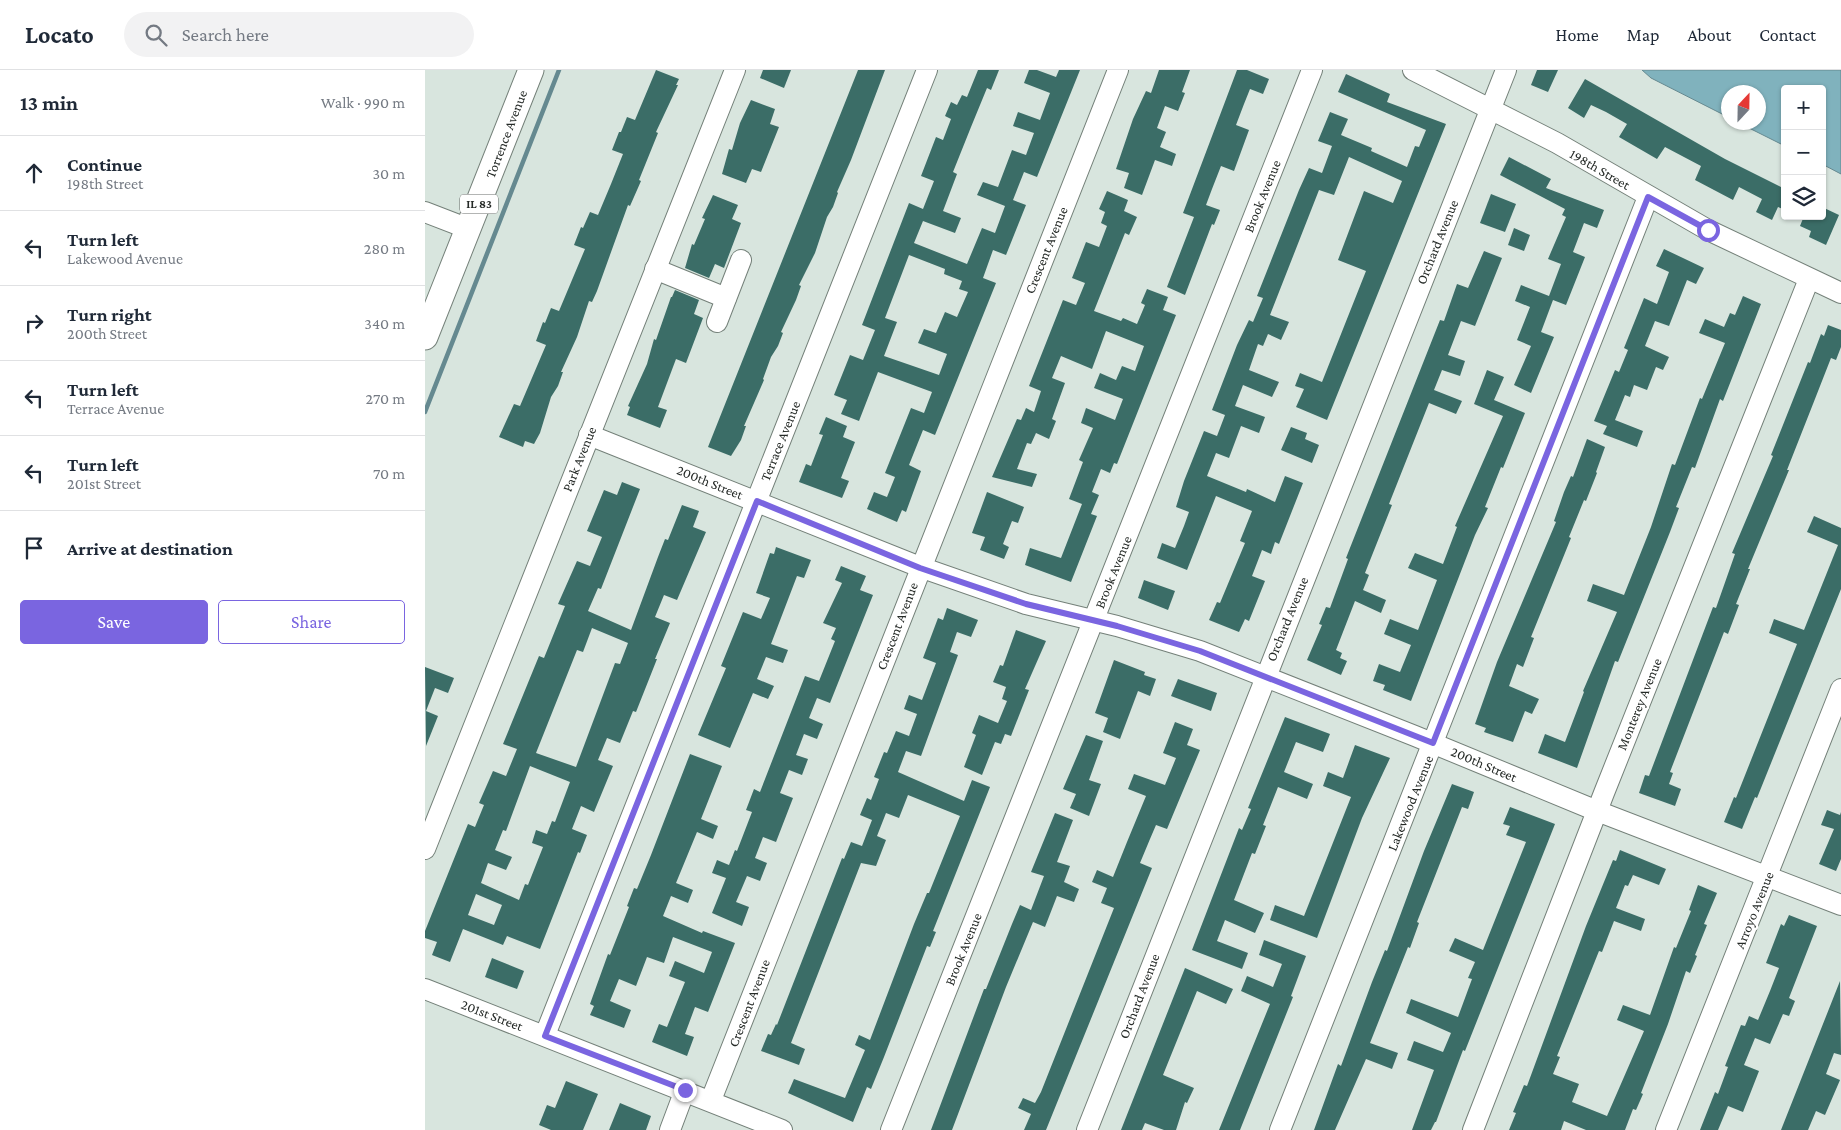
<!DOCTYPE html>
<html lang="en">
<head>
<meta charset="utf-8">
<style>
  body { margin:0; font-family:"Crimson Pro",serif; background:#f2f2f3; color:#1f2937 }
  .controls { position:absolute; right:15px; top:15px; display:grid; overflow:hidden; border-radius:5px; box-shadow:0 1px 4px #0004 }
  .controls button { width:45px; height:45px; display:grid; place-items:center; padding:0; border:0; border-bottom:1px solid #e0e1e3; background:#fff; color:#1f2937; font:25px sans-serif }
  .compass { position:absolute; left:1296px; top:15px; width:45px; height:45px; border-radius:50%; background:#fff; box-shadow:0 1px 4px #0004; rotate:22deg }
  .stop { position:absolute; width:15px; height:15px; margin:-11px; border:4px solid #7a65e0; border-radius:50%; background:#fff }
  .stop.end { background:#7a65e0; border-color:#fff; box-shadow:0 1px 5px #0008 }
  .list { margin:0; padding:0; list-style:none }
  h2 { display:flex; justify-content:space-between; align-items:center; height:65px; margin:0; padding:0 20px; font-size:21px }
  h2 small { font-size:16px; font-weight:400; color:#747a83 }
  .list li { display:grid; grid-template-columns:32px 1fr auto; gap:15px; align-items:center; box-sizing:border-box; height:75px; padding:0 20px; border-top:1px solid #e0e1e3 }
  .list b { display:block; font-size:19px; white-space:nowrap }
  .list p { margin:0; font-size:16px; white-space:nowrap; color:#747a83 }
  .list em { font-size:16px; font-style:normal; color:#747a83 }
  .actions { display:flex; gap:10px; padding:15px 20px }
  .actions a { flex:1; padding:11px 0; border:1px solid #7a65e0; border-radius:5px; text-align:center; font-size:18px; color:#7a65e0 }
  .actions .main { background:#7a65e0; color:#fff }
  .icon { flex:none; width:28px; height:28px; fill:none; stroke:currentColor; stroke-width:2; stroke-linecap:round; stroke-linejoin:round }
  .map { position:relative; flex:none; width:1416px; height:1060px; overflow:hidden }
  header { display:flex; align-items:center; gap:30px; box-sizing:border-box; height:70px; padding:0 25px; background:#fff; border-bottom:1px solid #e0e1e3 }
  header strong { font-size:24px }
  nav { display:flex; gap:28px; margin-inline-start:auto; font-size:18px }
  .search { width:350px; height:45px; background:#f2f2f3; display:flex; align-items:center; gap:12px; box-sizing:border-box; padding:0 18px; border-radius:28px; color:#747a83; font-size:19px }
  main { display:flex }
  aside { flex:1; background:#fff }
  .map>svg:first-child { display:block }
  .water { fill:#80b2bd; stroke:#658990 }
  .lines { fill:none; stroke-linecap:round; stroke-linejoin:round }
  .stream { stroke:#658990; stroke-width:4.5 }
  .building { fill:#3b6d67; fill-rule:evenodd }
  .minor-casing { stroke:#748079; stroke-width:22 }
  .major-casing { stroke:#748079; stroke-width:27 }
  .minor { stroke:#fff; stroke-width:20 }
  .major { stroke:#fff; stroke-width:25 }
  .route { stroke:#7a65e0; stroke-width:6 }
  .labels { text-anchor:middle; dominant-baseline:central; stroke-width:5; stroke-linejoin:round; paint-order:stroke }
  .shield { fill:#fff; stroke:#666a68; stroke-width:1 }
  .shield-label { font-size:12px; font-weight:bold; fill:#252a27 }
  .street-label { font-size:14px; fill:#252a27; stroke:#fff }
</style>
</head>
<body>
<header>
<strong>Locato</strong>
<div class="search"><svg class="icon" aria-label="search" viewBox="0 0 24 24"><circle cx="10" cy="10" r="6"/><path d="M15 15l6 6"/></svg>Search here</div>
<nav><a>Home</a><a>Map</a><a>About</a><a>Contact</a></nav>
</header>
<main>
<aside>
<h2>13 min<small>Walk · 990 m</small></h2>
<ul class="list">
<li><svg class="icon" aria-label="ahead" viewBox="0 0 24 24"><path d="M12 20V5M6 11l6-6 6 6"/></svg><div><b>Continue</b><p>198th Street</p></div><em>30 m</em></li>
<li><svg class="icon" aria-label="left" viewBox="0 0 24 24"><path d="M17 20v-9H6M10 6l-5 5 5 5"/></svg><div><b>Turn left</b><p>Lakewood Avenue</p></div><em>280 m</em></li>
<li><svg class="icon" aria-label="right" viewBox="0 0 24 24"><path d="M7 20v-9h11M14 6l5 5-5 5"/></svg><div><b>Turn right</b><p>200th Street</p></div><em>340 m</em></li>
<li><svg class="icon" aria-label="left" viewBox="0 0 24 24"><path d="M17 20v-9H6M10 6l-5 5 5 5"/></svg><div><b>Turn left</b><p>Terrace Avenue</p></div><em>270 m</em></li>
<li><svg class="icon" aria-label="left" viewBox="0 0 24 24"><path d="M17 20v-9H6M10 6l-5 5 5 5"/></svg><div><b>Turn left</b><p>201st Street</p></div><em>70 m</em></li>
<li><svg class="icon" aria-label="arrive" viewBox="0 0 24 24"><path d="M6 21V4h12l-3 4 3 4H6"/></svg><div><b>Arrive at destination</b></div></li>
</ul>
<div class="actions"><a class="main">Save</a><a>Share</a></div>
</aside>
<div class="map">
<svg width="1416" height="1060" viewBox="0 0 1416 1060">
  <rect width="100%" height="100%" fill="#d8e5de"/>
  <path class="water" d="M1217,0H1416V104L1397,94V19H1360V76L1314,53L1334,52V22H1304L1303,47L1226,8Z"/>
  <g class="lines">
    <path class="stream" d="M0,342L134,0"/>
  </g>
  <g class="building">
    <path d="M231,0L254,9L251,15H253L231,62L233,63L214,110L216,111L205,136L203,135L172,221L167,232L164,231L152,267L136,302H138L133,316L126,327L115,363L109,374L100,371L98,377L74,367L89,334L95,336L121,275L111,271L118,252L120,253L126,238L134,241L160,179L149,175L156,157L158,158L165,142L173,145L186,114L198,84L187,80L194,62H196L202,47L210,50Z"/>
    <path d="M338,0H366L359,18L335,8Z"/>
    <path d="M433,0H460L426,90L412,122L413,123L408,137L402,147L390,183L374,215L376,216L371,230L356,262L358,263L353,276L346,287L338,309L339,310L319,356H321L316,370L306,386L283,377Z"/>
    <path d="M553,0H574L566,20L562,18L546,57L528,102L532,104L518,141L536,148L530,163L498,151L489,173L542,194L557,158L570,163L580,136L552,125L558,112L573,117L587,80L601,85L609,63L588,56L593,42L615,50L625,23L599,13L604,0H612L631,7L634,0H655L612,107L599,102L588,130L601,135L581,185L568,180L558,208L571,213L510,365L498,360L484,395L496,401L481,442L477,440L472,452L442,439L449,422L462,427L470,407L460,403L486,338L499,343L507,322L453,302L434,351L416,344L422,330L409,325L425,285L438,290L450,260L437,255L484,133L498,139L509,111L496,106L511,67L518,70L526,49L520,46L526,32L532,35L537,25L542,27ZM484,185L520,199L519,204L537,211L534,219L543,222L532,247L520,242L511,263L499,259L493,273L522,284L514,305L459,286L472,252L460,248Z"/>
    <path d="M734,0H765L757,22L760,23L753,41L740,36L732,58L741,62L735,77L751,84L747,96L730,90L717,125L699,118L704,103L691,99L708,49L721,21L726,23Z"/>
    <path d="M812,0H822L844,9L838,24L825,19L819,34L811,55L824,60L809,101L796,96L787,119L781,135L795,140L789,155L787,154L760,225L742,217L769,147L758,143Z"/>
    <path d="M1112,0H1133L1123,22L1106,15Z"/>
    <path d="M921,4L965,24L962,32L1021,54L902,350L871,337L879,319L870,316L875,303L897,312L941,201L913,190L939,121L968,133L977,111L924,87L909,125L894,120L845,245L864,252L856,270L843,264L838,276L833,274L824,300L854,312L847,327L818,315L810,336L840,347L834,363L816,356L804,388L791,383L782,406L821,422L822,419L850,432L860,406L878,413L854,474L850,472L846,484L837,480L827,506L840,511L824,551L820,549L814,562L784,550L792,532L795,533L820,473L815,471L827,441L791,426L762,500L732,488L737,473L750,478L759,456L764,442L751,437L759,411L779,361L792,366L800,345L787,340L812,275L824,250L828,252L838,228L832,226L874,120L884,98L897,103L907,76L893,71L905,42L923,49L916,65L947,78L946,81L982,97L990,76L994,77L1001,60L913,22Z"/>
    <path d="M1160,9L1300,89L1360,119V140L1353,137L1347,150L1331,142L1337,129L1314,117L1308,130L1270,110L1276,96L1240,77L1232,89L1194,67L1202,54L1181,42L1166,35L1159,48L1143,38Z"/>
    <path d="M326,30L350,39L345,54L354,57L336,102L327,99L321,113L297,104L304,79L307,80L315,53Z"/>
    <path d="M1084,87L1126,109L1121,118L1179,140L1172,158L1159,153L1148,182L1160,187L1141,235L1128,230L1116,262L1129,267L1106,323L1089,315L1106,276L1092,270L1105,237L1090,231L1096,215L1124,226L1136,194L1123,189L1141,147L1137,145L1140,139L1075,105Z"/>
    <path d="M682,121L703,130L699,141L712,147L704,165L700,163L669,241L696,251L698,248L712,254L720,235L716,233L722,219L743,227L738,240L751,245L692,394L689,393L685,403L676,399L667,422L674,425L666,444L672,446L646,512L600,495L605,478L636,488L657,434L644,429L658,392L654,390L668,358L656,353L661,338L690,350L698,329L669,318L675,303L691,310L697,296L710,301L719,276L681,261L667,299L636,286L627,308L640,313L627,349L631,351L624,369L611,363L606,374L602,373L592,399L612,404L607,417L567,407L592,349L596,350L601,338L609,342L616,321L604,316L638,230L651,235L660,213L647,208L661,172L674,177L682,156L676,153L680,142L674,139Z"/>
    <path d="M1066,124L1091,134L1080,162L1055,153Z"/>
    <path d="M288,125L313,135L307,149L316,153L299,198L290,194L284,208L260,198L267,174L269,175L280,149L277,148Z"/>
    <path d="M1397,137L1414,145L1401,175L1384,167L1386,161L1375,156L1379,146H1397Z"/>
    <path d="M1089,158L1105,165L1099,181L1083,175Z"/>
    <path d="M1239,179L1279,198L1271,214L1262,210L1244,256L1230,251L1220,276L1244,287L1238,300L1231,297L1222,320L1209,315L1205,327L1200,325L1190,350L1218,361L1212,377L1178,364L1182,356L1169,351L1190,300L1194,302L1203,280L1199,278L1219,228L1232,234L1244,202L1231,196Z"/>
    <path d="M1059,181L1077,188L1050,256L1036,251L1023,285L1040,291L1035,306L1017,300L1009,320L1037,331L1031,344L1004,333L964,434L967,435L940,503L944,505L938,520L961,530L956,543L930,531L911,580L917,583L915,588L922,591L916,605L882,590L897,555L894,554L901,537L905,538L923,489L921,488L1015,250L1019,251L1032,214L1043,218Z"/>
    <path d="M250,220L274,230L269,244L278,248L261,293L251,289L233,337L242,340L235,358L202,345L205,337L203,336L222,294L229,269L231,270L246,227H247Z"/>
    <path d="M1318,226L1336,234L1298,331L1295,329L1270,398L1267,397L1251,437L1254,438L1245,462L1193,592L1190,591L1152,698L1113,683L1120,664L1140,672L1159,622L1158,621L1192,542L1162,531L1168,514L1199,525L1226,457L1247,394L1250,395L1275,328L1277,329L1300,273L1274,263L1280,249L1299,257L1305,243L1310,245Z"/>
    <path d="M1403,255L1416,260V277L1411,290L1406,288L1388,334L1362,400H1364L1323,499H1325L1311,534L1314,535L1303,564L1299,562L1245,702L1248,703L1244,714L1256,719L1250,736L1214,723L1220,705L1224,706L1288,537L1291,538L1310,484L1307,483L1348,386L1346,385L1383,292L1385,293L1396,264L1399,266Z"/>
    <path d="M1062,300L1079,307L1069,330L1100,343L1078,398L1076,397L1060,437L1063,438L1050,465L986,631L958,620L960,615L948,611L954,594L975,602L986,575L959,564L965,549L993,560L1012,510L983,498L990,483L1018,494L1032,457L1030,456L1078,346L1049,334Z"/>
    <path d="M401,347L422,356L418,367L430,372L416,408L424,411L417,428L374,412L381,394L386,396L398,365L394,364Z"/>
    <path d="M866,357L882,363L880,369L894,375L887,393L856,380Z"/>
    <path d="M1162,369L1180,377L1171,402L1172,403L1161,431L1159,430L1144,467L1146,468L1106,567L1109,568L1098,597L1092,594L1084,616L1114,629L1107,644L1100,641L1088,672L1059,662L1061,658L1050,654L1072,592L1131,452L1129,451L1139,422L1146,406L1148,407Z"/>
    <path d="M197,412L215,419L176,519L173,518L163,541L206,560L233,487L240,469L243,470L257,435L274,441L268,457L281,462L252,530L239,525L230,547L245,553L230,589H232L211,642L208,641L195,673L182,668L173,690L188,696L169,742L156,736L147,759L162,765L155,783L153,782L115,879L82,866L78,875L38,859L25,892L7,885L12,872L0,868V861L43,754L50,757L59,735L54,733L68,701L81,706L92,679L78,674L114,586L119,588L140,536L133,534L152,491L165,496L177,467L162,461L179,420L192,425ZM167,558L203,573L195,594L190,593L151,697L111,683L152,580L158,582ZM105,696L145,712L130,752L127,751L122,764L111,760L107,773L118,777L103,815L100,814L94,830L56,813L63,793L81,800L87,787L70,780L78,760L81,761ZM51,824L77,835L69,855L43,845Z"/>
    <path d="M562,422L599,437L593,453L587,451L578,474L584,477L579,489L555,480L560,467L547,463Z"/>
    <path d="M1389,446L1416,458V519L1332,728L1330,727L1317,759L1299,752L1309,727L1311,728L1372,574L1344,563L1349,549L1379,560L1413,475L1382,462Z"/>
    <path d="M351,477L386,490L379,508L372,506L346,574L363,580L358,593L341,587L332,609L349,616L343,629L328,623L305,678L273,665L301,598L296,596L318,542L336,549L345,528L331,523L345,483L349,484Z"/>
    <path d="M416,496L441,506L435,520L448,525L405,633L392,628L384,648L398,654L392,669L379,664L371,685L383,689L377,705L364,700L355,723L368,728L351,772L338,767L330,788L342,793L335,811L322,806L311,832L324,837L317,856L287,843L301,808L287,803L292,790L304,795L310,780L312,781L327,742L321,740L329,719L335,722L380,606L394,611L410,571L406,569L411,558L398,553L417,513L410,510Z"/>
    <path d="M719,510L750,521L743,540L713,528Z"/>
    <path d="M522,538L553,550L546,567L532,562L525,582L533,585L496,686L481,681L473,702L539,731L547,710L565,717L508,861L511,862L505,877L502,876L459,987L446,1019L442,1017L428,1052L363,1023L369,1009L420,1028L440,980L430,975L434,965L445,970L489,854L502,823H504L535,746L483,725L474,748L461,743L452,766L461,770L451,796L436,793L366,973L380,979L374,995L336,981L343,964L346,965L351,954L352,955L417,788L419,789L426,772L437,776L447,750L435,745L442,728L446,730L454,709L449,707L459,682L462,683L471,661L484,666L492,644L479,639L484,625L497,630L511,593L498,588L513,548L518,550Z"/>
    <path d="M591,560L621,571L600,619L604,620L586,666L580,664L576,674L570,672L557,705L539,697L551,665L547,663L554,645L573,653L582,631L577,629L581,617L568,612L575,595L578,596Z"/>
    <path d="M689,590L720,602L719,605L731,609L725,626L713,621L695,669L678,662L683,648L670,643Z"/>
    <path d="M0,597L29,608L23,623L10,618L1,641L13,646L1,676Z"/>
    <path d="M753,609L792,623L786,641L746,626Z"/>
    <path d="M860,647L905,664L898,682L871,672L859,702L888,714L882,729L853,717L838,755L841,756L830,784L827,783L809,830L839,843L830,863L800,850L792,871L823,883L817,899L767,880L814,758L817,760L826,739L823,738Z"/>
    <path d="M750,652L768,659L762,675L775,680L742,759L731,755L725,769L715,793L727,798L621,1060H599L606,1044L593,1038L598,1028L610,1033L616,1022L689,838L676,833L682,818L667,812L672,800L688,807L702,772L721,726L703,719L709,704L740,715L751,688L738,683Z"/>
    <path d="M661,665L678,671L664,710L676,714L664,746L645,738L651,724L638,719Z"/>
    <path d="M930,675L965,688L937,748L892,868L845,850L850,835L879,846L926,727L898,716L903,702L918,708Z"/>
    <path d="M265,684L297,696L276,749L293,756L288,769L272,762L251,813L268,820L263,833L246,826L238,846L277,863L278,861L310,873L283,942L270,937L260,964L269,967L262,986L227,972L234,954L242,957L260,912L244,906L250,891L279,903L287,882L248,867L239,893L222,887L211,916L194,909L185,931L206,940L199,958L165,945L169,936L165,934L183,884L185,885L204,837L202,836L209,818L212,819L226,785Z"/>
    <path d="M1027,714L1049,722L1043,739L1037,737L992,852L994,853L985,878L983,877L945,973L973,983L967,999L941,989L910,1060H889L913,994L916,996L947,912L960,880L962,881L999,781Z"/>
    <path d="M1085,737L1130,754L1040,981L1038,980L1011,1052H1010L1006,1060H987L1009,1000L982,990L989,971L1018,982L1026,963L981,943L986,929L1033,947L1047,909L1043,908L1050,892L1024,881L1030,868L1058,880L1101,772L1081,765L1085,756L1078,754Z"/>
    <path d="M1402,740L1415,745L1416,742V789L1411,801L1394,794L1409,759L1396,755Z"/>
    <path d="M630,743L648,750L632,792L645,796L639,812L654,819L649,832L632,826L620,857L608,852L581,917L527,1060H506L559,919H561L587,854L595,835L606,840L619,806L606,802Z"/>
    <path d="M1195,780L1241,799L1234,815L1208,805L1203,816L1200,815L1191,838L1220,849L1216,861L1189,851L1177,882L1174,881L1132,986L1135,987L1128,1004L1154,1014L1147,1032L1182,1046L1219,961L1192,950L1198,935L1225,945L1249,877L1251,878L1266,841L1264,840L1273,815L1292,823L1279,854L1282,855L1270,885L1272,886L1265,903L1261,901L1243,954L1216,1023L1218,1024L1211,1040L1208,1039L1200,1060H1161L1139,1051L1136,1060H1084L1091,1043L1088,1042L1099,1015L1102,1016L1161,856L1188,790L1191,791Z"/>
    <path d="M1364,845L1392,856L1364,928L1370,931L1364,946L1358,944L1345,974L1330,968L1319,995L1334,1001L1318,1042L1303,1036L1293,1060H1275L1290,1022L1293,1024L1303,997L1300,996L1316,955L1320,956L1324,946L1333,950L1345,921L1354,898L1341,893L1356,854L1359,856Z"/>
    <path d="M839,870L881,886L866,926L868,927L815,1060H794L845,934L816,921L822,906L848,917L857,894L834,885Z"/>
    <path d="M67,888L99,901L92,919L60,907Z"/>
    <path d="M760,898L808,919L801,934L772,921L738,1005L769,1018L762,1033L760,1032L751,1060H739L720,1053L717,1060H696Z"/>
    <path d="M1415,911L1416,985L1409,983L1401,1004L1415,1010L1400,1045L1391,1041L1383,1060H1356Z"/>
    <path d="M141,1011L173,1024L158,1060H126L114,1055L122,1035L130,1038Z"/>
    <path d="M195,1033L226,1046L221,1060H184Z"/>
  </g>
  <g class="lines">
    <defs>
      <g id="minor">
        <path d="M988,0L1132,73L1283,160L1416,223"/>
        <path d="M0,142L44,159"/>
        <path d="M230,199L301,228"/>
        <path d="M292,252L316,190"/>
        <path d="M164,365L495,497L601,534L692,556L775,581L990,666L1172,741L1416,835"/>
        <path d="M0,779L310,0"/>
        <path d="M0,919L357,1060"/>
        <path d="M120,965L502,0"/>
        <path d="M286,1030L693,0"/>
        <path d="M245,1060L260,1020"/>
        <path d="M466,1060L887,0"/>
        <path d="M662,1060L1081,0"/>
        <path d="M855,1060L1223,127"/>
        <path d="M1048,1060L1179,723L1384,209"/>
        <path d="M1241,1060L1416,619"/>
      </g>
      <path id="major" d="M0,267L106,0"/>
    </defs>
    <use href="#minor" class="minor-casing"/>
    <use href="#major" class="major-casing"/>
    <use href="#minor" class="minor"/>
    <use href="#major" class="major"/>
  </g>
  <g class="lines">
    <path class="route" d="M260,1020L120,966L332,431L495,498L601,534L692,556L775,581L1008,673L1223,127L1283,160"/>
  </g>
  <g class="labels">
    <rect class="shield" x="35" y="124.5" width="38" height="19" rx="4"/>
    <g class="shield-label">
      <text x="54" y="134">IL 83</text>
    </g>
    <g class="street-label">
      <text transform="translate(81 64) rotate(-69)">Torrence Avenue</text>
      <text transform="translate(1175 99) rotate(30)">198th Street</text>
      <text transform="translate(837 126) rotate(-68)">Brook Avenue</text>
      <text transform="translate(1012 172) rotate(-68)">Orchard Avenue</text>
      <text transform="translate(621 180) rotate(-68)">Crescent Avenue</text>
      <text transform="translate(355 371) rotate(-68)">Terrace Avenue</text>
      <text transform="translate(154 389) rotate(-68)">Park Avenue</text>
      <text transform="translate(285 412) rotate(22)">200th Street</text>
      <text transform="translate(688 502) rotate(-68)">Brook Avenue</text>
      <text transform="translate(862 549) rotate(-68)">Orchard Avenue</text>
      <text transform="translate(472 556) rotate(-69)">Crescent Avenue</text>
      <text transform="translate(1214 634) rotate(-68)">Monterey Avenue</text>
      <text transform="translate(1059 694) rotate(23)">200th Street</text>
      <text transform="translate(985 733) rotate(-68)">Lakewood Avenue</text>
      <text transform="translate(1329 840) rotate(-68)">Arroyo Avenue</text>
      <text transform="translate(538 879) rotate(-68)">Brook Avenue</text>
      <text transform="translate(714 926) rotate(-69)">Orchard Avenue</text>
      <text transform="translate(324 933) rotate(-69)">Crescent Avenue</text>
      <text transform="translate(67 945) rotate(21)">201st Street</text>
    </g>
  </g>
</svg>
<div class="controls">
<button>+</button>
<button>−</button>
<button><svg class="icon" aria-label="layers" viewBox="0 0 24 24"><path d="M12 4l9 5-9 5-9-5zM3 14l9 5 9-5"/></svg></button>
</div>
<svg class="compass" viewBox="-18 -18 36 36"><path d="M0-13l5 13h-10z" fill="#e53935"/><path d="M0 13l5-13h-10z" fill="#747a83"/></svg>
<div class="stop" style="left:1283px;top:160px"></div>
<div class="stop end" style="left:260px;top:1020px"></div>
</div>
</main>
</body>
</html>
